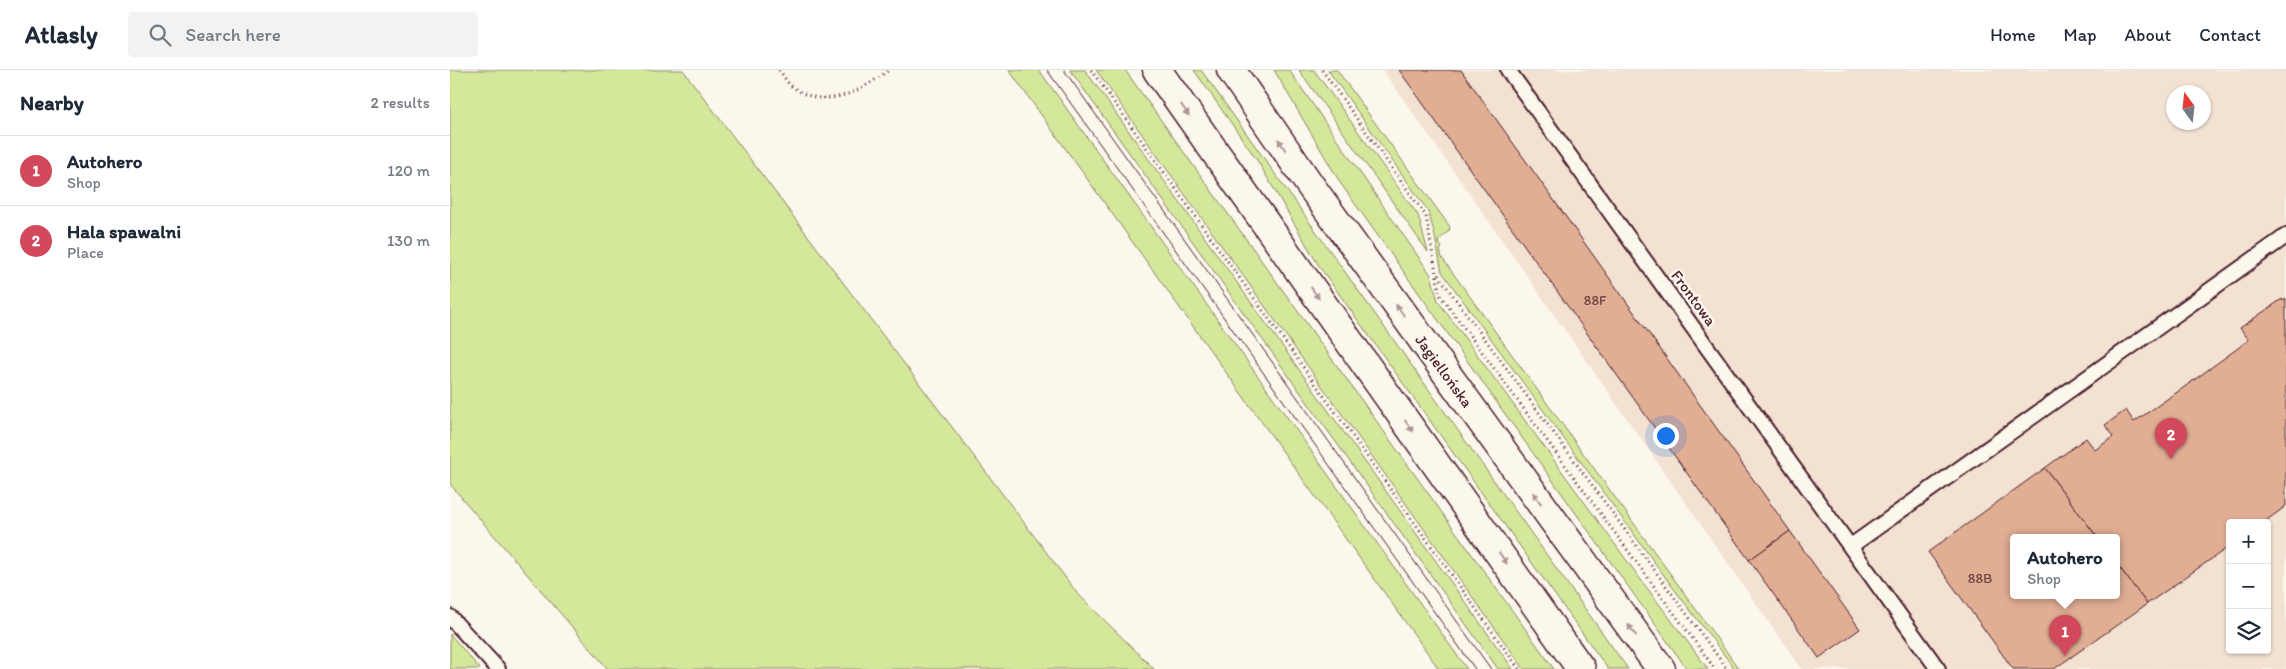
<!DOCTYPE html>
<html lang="en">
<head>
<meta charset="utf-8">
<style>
  body { margin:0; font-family:Itim,sans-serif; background:#f2f2f3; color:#1f2937 }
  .controls { position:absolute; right:15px; bottom:15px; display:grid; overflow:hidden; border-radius:5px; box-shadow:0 1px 4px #0004 }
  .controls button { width:45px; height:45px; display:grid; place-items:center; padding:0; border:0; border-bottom:1px solid #e0e1e3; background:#fff; color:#1f2937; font:25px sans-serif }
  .compass { position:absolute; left:1716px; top:15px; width:45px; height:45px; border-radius:50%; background:#fff; box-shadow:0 1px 4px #0004; rotate:345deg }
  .you { position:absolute; left:1215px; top:365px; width:18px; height:18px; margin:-12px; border:4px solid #fff; border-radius:50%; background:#1a73e8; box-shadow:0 0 0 8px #1a73e833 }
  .badge { display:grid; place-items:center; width:32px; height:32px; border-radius:50%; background:#d1495b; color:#fff; font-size:16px; font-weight:700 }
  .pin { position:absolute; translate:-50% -41px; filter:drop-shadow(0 1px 2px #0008) }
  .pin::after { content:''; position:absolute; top:26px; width:18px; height:15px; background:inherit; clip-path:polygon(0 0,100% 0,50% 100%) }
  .popup { position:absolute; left:1560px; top:464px; width:110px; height:65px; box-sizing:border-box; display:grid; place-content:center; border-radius:5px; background:#fff; filter:drop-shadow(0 1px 4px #0005); font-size:16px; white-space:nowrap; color:#747a83 }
  .popup b { font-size:19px; color:#1f2937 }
  .popup::after { content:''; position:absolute; left:50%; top:100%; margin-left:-10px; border:10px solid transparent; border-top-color:#fff }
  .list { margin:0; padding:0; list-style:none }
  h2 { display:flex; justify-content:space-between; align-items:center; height:65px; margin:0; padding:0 20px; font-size:21px }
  h2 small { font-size:16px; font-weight:400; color:#747a83 }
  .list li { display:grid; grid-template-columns:32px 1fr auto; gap:15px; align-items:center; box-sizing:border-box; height:70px; padding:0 20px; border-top:1px solid #e0e1e3 }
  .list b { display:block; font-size:19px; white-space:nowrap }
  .list p { margin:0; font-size:16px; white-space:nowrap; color:#747a83 }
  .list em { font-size:16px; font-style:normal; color:#747a83 }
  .icon { flex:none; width:28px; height:28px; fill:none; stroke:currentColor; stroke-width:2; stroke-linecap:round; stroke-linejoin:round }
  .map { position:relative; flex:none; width:1836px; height:599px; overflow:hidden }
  header { display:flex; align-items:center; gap:30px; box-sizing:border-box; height:70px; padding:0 25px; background:#fff; border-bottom:1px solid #e0e1e3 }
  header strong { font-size:24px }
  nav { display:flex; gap:28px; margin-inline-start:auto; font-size:18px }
  .search { width:350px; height:45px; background:#f2f2f3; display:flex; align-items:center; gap:12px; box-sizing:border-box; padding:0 18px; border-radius:5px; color:#747a83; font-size:19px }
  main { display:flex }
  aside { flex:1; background:#fff }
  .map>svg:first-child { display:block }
  .built { fill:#f3e1d2; fill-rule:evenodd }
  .green { fill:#d4e89c; stroke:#8f8464 }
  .building { fill:#e1ae94; stroke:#4a1f2b }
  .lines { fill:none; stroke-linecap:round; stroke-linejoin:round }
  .lane-casing { stroke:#4a1f2b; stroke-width:18 }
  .secondary-casing { stroke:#4a1f2b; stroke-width:31 }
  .path { stroke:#4a1f2b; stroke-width:3; stroke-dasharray:1 4; stroke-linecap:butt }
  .lane { stroke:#fbf7ec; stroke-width:14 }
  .secondary { stroke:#fbf7ec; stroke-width:28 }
  .tram { stroke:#4a1f2b; stroke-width:1 }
  .oneway { fill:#ab9695 }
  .labels { text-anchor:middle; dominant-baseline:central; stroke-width:5; stroke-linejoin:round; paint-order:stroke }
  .number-label { font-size:14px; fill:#704345 }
  .street-label { font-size:16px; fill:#4a1f2b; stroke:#fbf7ec }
</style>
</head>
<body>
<header>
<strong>Atlasly</strong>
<div class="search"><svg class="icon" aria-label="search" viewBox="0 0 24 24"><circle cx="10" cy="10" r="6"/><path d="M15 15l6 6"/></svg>Search here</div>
<nav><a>Home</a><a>Map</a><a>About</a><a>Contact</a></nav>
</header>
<main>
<aside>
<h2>Nearby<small>2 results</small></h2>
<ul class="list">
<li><span class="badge">1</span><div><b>Autohero</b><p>Shop</p></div><em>120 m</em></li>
<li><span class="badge">2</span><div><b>Hala spawalni</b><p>Place</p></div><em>130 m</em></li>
</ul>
</aside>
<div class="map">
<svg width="1836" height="599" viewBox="0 0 1836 599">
  <rect width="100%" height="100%" fill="#fbf7ec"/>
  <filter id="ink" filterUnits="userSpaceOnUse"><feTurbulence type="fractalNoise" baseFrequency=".02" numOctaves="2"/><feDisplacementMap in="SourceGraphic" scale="10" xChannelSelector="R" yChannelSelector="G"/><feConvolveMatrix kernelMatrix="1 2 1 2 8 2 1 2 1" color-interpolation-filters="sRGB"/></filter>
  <g filter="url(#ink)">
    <path class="built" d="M933,0H1836V599H1352ZM1724,22H1754V52H1724ZM1780,453H1817V580H1780ZM1564,467H1666V525H1564Z"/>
    <g class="green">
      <path d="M0,0H233L627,523L704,599H158L0,414Z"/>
      <path d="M559,0H589L1017,599H989Z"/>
      <path d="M620,0H635L1063,599H1048Z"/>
      <path d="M646,0H675L1104,599H1074Z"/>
      <path d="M744,0H751L1178,599H1158L869,196L807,90Z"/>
      <path d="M824,0H839L981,205L988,231L1191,510L1258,599H1237L891,114Z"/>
      <path d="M849,0H864L968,145L978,182Z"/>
      <path d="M878,0H887L1000,157L999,161L988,171L992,178L990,180L992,188L1289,599H1285L1221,515L992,202L984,162L978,141Z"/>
      <path d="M0,564L30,599H0Z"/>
    </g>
    <g class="building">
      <path d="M949,0H1011L1340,461L1299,490Z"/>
      <path d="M1832,229L1833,231L1836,229V436L1813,453H1780V476L1697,534L1666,493V467H1647L1595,398L1636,368L1645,380L1663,367L1655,355L1676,340L1684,352L1733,318L1799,270L1790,258Z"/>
      <path d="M1595,398L1647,467H1564V525H1666V493L1697,534L1604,599H1563L1478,482Z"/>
      <path d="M1340,461L1410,559L1369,588L1299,490Z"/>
    </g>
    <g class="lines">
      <defs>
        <g id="lane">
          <path d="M1058,0L1488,599"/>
          <path d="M1401,476L1836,166"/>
          <path d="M0,547L48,599"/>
        </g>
        <g id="secondary">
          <path d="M707,0L1131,599"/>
          <path d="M781,0L860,115L1211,599"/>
        </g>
      </defs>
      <use href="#lane" class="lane-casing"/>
      <use href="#secondary" class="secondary-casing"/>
      <g class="path">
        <path d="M329,0C334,6 338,15 344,18C377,41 411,21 439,0"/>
        <path d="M641,0L1069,599"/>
        <path d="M872,0L976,146L990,225L1265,599"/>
        <path d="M988,205L1277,599"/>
      </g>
      <use href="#lane" class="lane"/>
      <use href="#secondary" class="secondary"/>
      <g class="tram">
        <path d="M597,0L1025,599"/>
        <path d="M614,0L1041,599"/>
      </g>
    </g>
    <defs><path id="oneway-solid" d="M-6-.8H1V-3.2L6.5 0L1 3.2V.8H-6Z" transform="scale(1.25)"/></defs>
    <g class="oneway">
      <use href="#oneway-solid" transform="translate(735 40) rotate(55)"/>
      <use href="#oneway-solid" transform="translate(832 75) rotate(-124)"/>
      <use href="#oneway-solid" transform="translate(865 223) rotate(55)"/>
      <use href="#oneway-solid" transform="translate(950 240) rotate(-126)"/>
      <use href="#oneway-solid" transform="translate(959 356) rotate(55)"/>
      <use href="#oneway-solid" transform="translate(1087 428) rotate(-126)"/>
      <use href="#oneway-solid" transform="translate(1053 488) rotate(55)"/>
      <use href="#oneway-solid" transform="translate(1182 560) rotate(-126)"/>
    </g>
  </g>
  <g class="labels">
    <g class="number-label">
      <text x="1145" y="230">88F</text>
      <text x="1530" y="508">88B</text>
    </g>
    <g class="street-label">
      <text transform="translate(1244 228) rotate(54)">Frontowa</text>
      <text transform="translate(994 301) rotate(54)">Jagiellońska</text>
    </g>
  </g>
</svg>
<div class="controls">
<button>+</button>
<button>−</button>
<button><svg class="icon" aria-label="layers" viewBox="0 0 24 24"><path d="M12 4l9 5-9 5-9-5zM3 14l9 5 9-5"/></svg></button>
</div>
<svg class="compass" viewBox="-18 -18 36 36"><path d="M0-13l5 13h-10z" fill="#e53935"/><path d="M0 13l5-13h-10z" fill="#747a83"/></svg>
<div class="you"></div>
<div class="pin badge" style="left:1615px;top:586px">1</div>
<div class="popup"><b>Autohero</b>Shop</div>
<div class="pin badge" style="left:1721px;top:389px">2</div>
</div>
</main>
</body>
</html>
